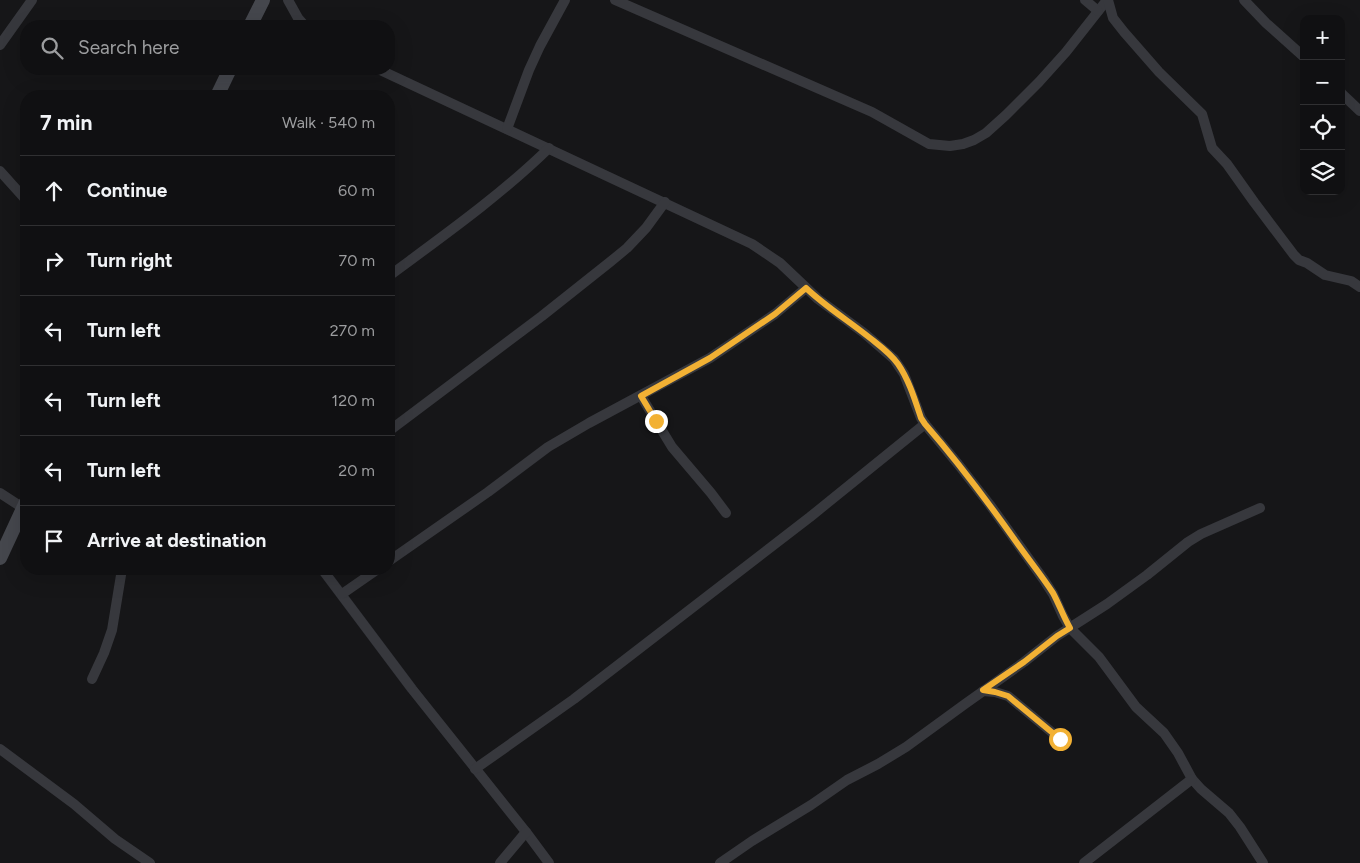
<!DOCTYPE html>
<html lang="en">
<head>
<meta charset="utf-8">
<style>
  body { margin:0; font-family:Figtree,sans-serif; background:#19191b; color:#f1f3f6 }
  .controls { position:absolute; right:15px; top:15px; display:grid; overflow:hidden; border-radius:10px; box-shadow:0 5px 20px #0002 }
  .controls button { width:45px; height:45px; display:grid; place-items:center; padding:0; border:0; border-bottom:1px solid #303032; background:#101012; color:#f1f3f6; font:25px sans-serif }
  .stop { position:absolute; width:15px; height:15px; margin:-11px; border:4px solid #f2b134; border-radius:50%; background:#fff }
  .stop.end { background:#f2b134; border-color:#fff; box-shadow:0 1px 5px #0008 }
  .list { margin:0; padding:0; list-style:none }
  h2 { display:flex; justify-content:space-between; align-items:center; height:65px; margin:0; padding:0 20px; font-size:21px }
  h2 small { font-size:16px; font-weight:400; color:#9c9d9f }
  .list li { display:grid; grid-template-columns:32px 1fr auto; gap:15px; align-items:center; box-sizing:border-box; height:70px; padding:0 20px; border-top:1px solid #303032 }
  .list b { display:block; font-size:19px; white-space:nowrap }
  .list em { font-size:16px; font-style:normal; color:#9c9d9f }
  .icon { flex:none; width:28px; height:28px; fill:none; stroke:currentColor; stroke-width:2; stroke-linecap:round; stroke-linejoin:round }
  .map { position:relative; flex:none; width:1360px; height:863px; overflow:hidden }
  .search { position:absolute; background:#101012; box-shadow:0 5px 20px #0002; left:20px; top:20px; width:375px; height:55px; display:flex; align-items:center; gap:12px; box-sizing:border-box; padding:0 18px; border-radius:20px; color:#9c9d9f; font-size:19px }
  .panel { position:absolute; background:#101012; box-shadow:0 5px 20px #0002; left:20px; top:90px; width:375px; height:485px; border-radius:20px }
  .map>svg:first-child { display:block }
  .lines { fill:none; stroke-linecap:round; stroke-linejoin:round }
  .minor { stroke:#37383d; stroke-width:10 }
  .secondary { stroke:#45474d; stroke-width:14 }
  .route { stroke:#f2b134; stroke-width:6 }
</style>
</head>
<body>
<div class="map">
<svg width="1360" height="863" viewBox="0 0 1360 863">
  <rect width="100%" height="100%" fill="#161618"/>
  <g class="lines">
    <g class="minor">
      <path d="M288,0L298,18L305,26"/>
      <path d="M615,0L872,112L929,144L950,146L963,144L974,140L986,133L1006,115L1039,82L1066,52L1107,0"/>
      <path d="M1085,0L1098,11"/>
      <path d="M1108,0L1113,18L1124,32L1159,72L1202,114L1212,148L1227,164L1254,202L1294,255L1299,260L1307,263L1325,275L1351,281L1360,287"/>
      <path d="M1244,0L1266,23L1304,57"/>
      <path d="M0,45L32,0"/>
      <path d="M378,69L752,244L780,263L818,299L864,333L894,359L904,374L921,418L925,424L958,464L990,505L1044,580L1053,594L1063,616L1070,628L1099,657L1136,707L1164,733L1178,753L1192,779L1201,789L1229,813L1240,827L1263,863"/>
      <path d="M1341,93L1360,111"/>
      <path d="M507,129L529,70L540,46L565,0"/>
      <path d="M0,171L26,200"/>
      <path d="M389,276C443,236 501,195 549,148"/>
      <path d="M641,396L672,447L711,493L726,513"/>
      <path d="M389,431L542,316L610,262L627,248L646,228L665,202"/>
      <path d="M0,493L23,508"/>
      <path d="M389,561L488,492L548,447L589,423L710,358L775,314L806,288"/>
      <path d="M322,569L412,689L526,832L549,863"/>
      <path d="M342,594L378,569"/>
      <path d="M92,679L104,653L112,630L122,569"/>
      <path d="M983,691L995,692L1008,696L1060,739"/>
      <path d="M0,749L74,804L115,839L150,863"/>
      <path d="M475,769L574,699L810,517L925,424"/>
      <path d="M500,863L526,832"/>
      <path d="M720,863L752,841L811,805L847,780L878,764L906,747L965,704L1024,662L1057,636L1107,604L1147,575L1188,542L1201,534L1260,508"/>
      <path d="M1084,863L1192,779"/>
    </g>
    <g class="secondary">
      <path d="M250,26L263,0"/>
      <path d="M217,96L230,69"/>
      <path d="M0,558L26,502"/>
    </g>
  </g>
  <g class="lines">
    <path class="route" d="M656,421L641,396L710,358L775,314L806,288C826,307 849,321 870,338C880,346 891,354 898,364C909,380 915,400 921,418L925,424C958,462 988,502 1017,543C1029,560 1042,576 1053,593C1059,604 1063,616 1070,628L1057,636L1024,662L983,690L995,692L1008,696L1060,739"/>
  </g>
</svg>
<div class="controls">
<button>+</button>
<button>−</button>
<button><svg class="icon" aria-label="locate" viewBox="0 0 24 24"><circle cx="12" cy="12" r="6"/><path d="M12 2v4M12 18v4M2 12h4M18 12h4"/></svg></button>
<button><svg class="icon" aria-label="layers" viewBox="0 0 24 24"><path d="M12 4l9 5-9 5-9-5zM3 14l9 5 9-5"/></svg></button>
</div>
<div class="stop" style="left:1060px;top:739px"></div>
<div class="stop end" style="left:656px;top:421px"></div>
<div class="search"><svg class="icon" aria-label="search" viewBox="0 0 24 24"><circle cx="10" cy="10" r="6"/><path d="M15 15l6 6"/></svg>Search here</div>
<section class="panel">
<h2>7 min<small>Walk · 540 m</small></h2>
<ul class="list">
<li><svg class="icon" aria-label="ahead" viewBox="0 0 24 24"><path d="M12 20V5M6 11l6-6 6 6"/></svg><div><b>Continue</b></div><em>60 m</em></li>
<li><svg class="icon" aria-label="right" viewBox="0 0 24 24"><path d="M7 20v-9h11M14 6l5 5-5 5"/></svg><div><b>Turn right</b></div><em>70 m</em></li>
<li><svg class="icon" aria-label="left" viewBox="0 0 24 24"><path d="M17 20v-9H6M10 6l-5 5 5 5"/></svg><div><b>Turn left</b></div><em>270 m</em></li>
<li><svg class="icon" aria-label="left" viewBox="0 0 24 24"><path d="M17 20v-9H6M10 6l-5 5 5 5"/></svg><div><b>Turn left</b></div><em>120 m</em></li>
<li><svg class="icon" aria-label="left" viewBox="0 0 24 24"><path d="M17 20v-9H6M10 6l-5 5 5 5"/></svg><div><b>Turn left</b></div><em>20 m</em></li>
<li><svg class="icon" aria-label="arrive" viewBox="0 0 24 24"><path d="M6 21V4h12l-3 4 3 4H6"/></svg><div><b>Arrive at destination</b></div></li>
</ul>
</section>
</div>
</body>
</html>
